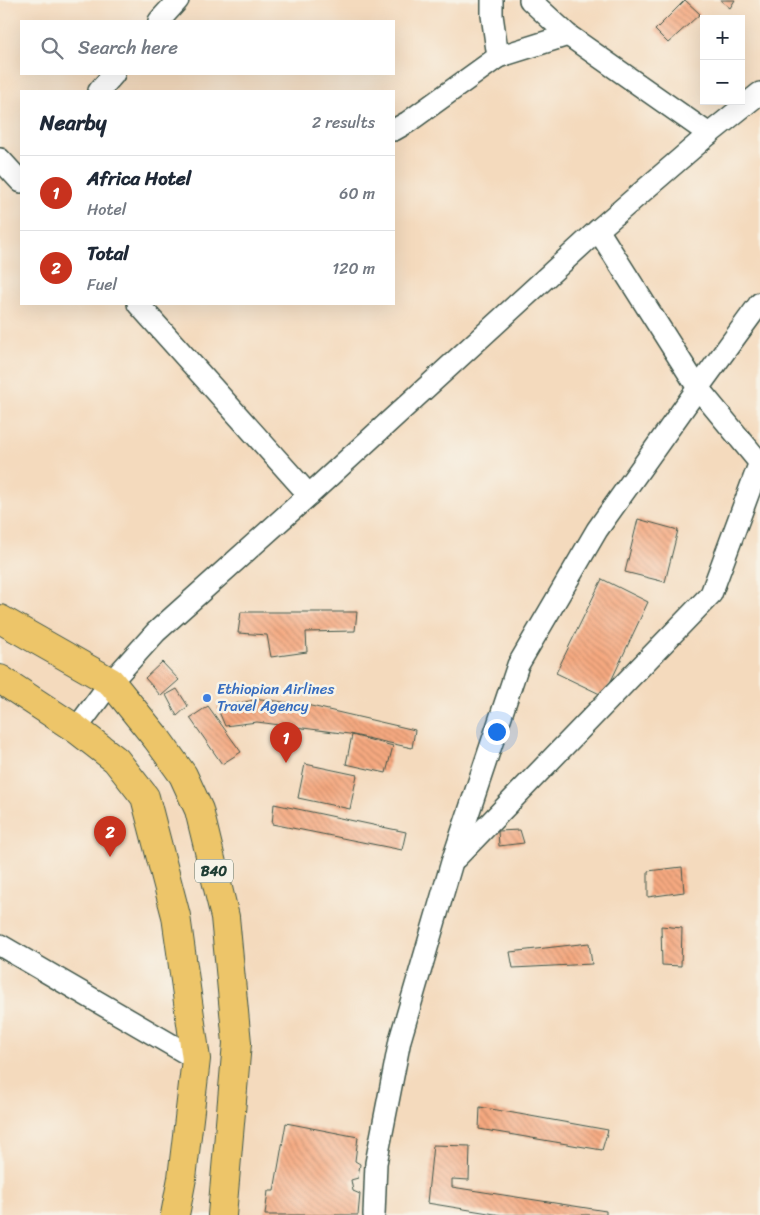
<!DOCTYPE html>
<html lang="en">
<head>
<meta charset="utf-8">
<style>
  body { margin:0; font-family:Sriracha,sans-serif; background:#f2f2f3; color:#1f2937 }
  .controls { position:absolute; right:15px; top:15px; display:grid; overflow:hidden; border-radius:0px; box-shadow:0 5px 20px #0002 }
  .controls button { width:45px; height:45px; display:grid; place-items:center; padding:0; border:0; border-bottom:1px solid #e0e1e3; background:#fff; color:#1f2937; font:25px sans-serif }
  .you { position:absolute; left:496px; top:731px; width:18px; height:18px; margin:-12px; border:4px solid #fff; border-radius:50%; background:#1a73e8; box-shadow:0 0 0 8px #1a73e833 }
  .badge { display:grid; place-items:center; width:32px; height:32px; border-radius:50%; background:#c8321e; color:#fff; font-size:16px; font-weight:700 }
  .pin { position:absolute; translate:-50% -41px; filter:drop-shadow(0 1px 2px #0008) }
  .pin::after { content:''; position:absolute; top:26px; width:18px; height:15px; background:inherit; clip-path:polygon(0 0,100% 0,50% 100%) }
  .list { margin:0; padding:0; list-style:none }
  h2 { display:flex; justify-content:space-between; align-items:center; height:65px; margin:0; padding:0 20px; font-size:21px }
  h2 small { font-size:16px; font-weight:400; color:#747a83 }
  .list li { display:grid; grid-template-columns:32px 1fr auto; gap:15px; align-items:center; box-sizing:border-box; height:75px; padding:0 20px; border-top:1px solid #e0e1e3 }
  .list b { display:block; font-size:19px; white-space:nowrap }
  .list p { margin:0; font-size:16px; white-space:nowrap; color:#747a83 }
  .list em { font-size:16px; font-style:normal; color:#747a83 }
  .icon { flex:none; width:28px; height:28px; fill:none; stroke:currentColor; stroke-width:2; stroke-linecap:round; stroke-linejoin:round }
  .map { position:relative; flex:none; width:760px; height:1215px; overflow:hidden }
  .search { position:absolute; background:#fff; box-shadow:0 5px 20px #0002; left:20px; top:20px; width:375px; height:55px; display:flex; align-items:center; gap:12px; box-sizing:border-box; padding:0 18px; border-radius:0px; color:#747a83; font-size:19px }
  .panel { position:absolute; background:#fff; box-shadow:0 5px 20px #0002; left:20px; top:90px; width:375px; height:215px; border-radius:0px }
  .map>svg:first-child { display:block }
  .building { fill:url(#building-back-hatch) }
  .lines { fill:none; stroke-linecap:round; stroke-linejoin:round }
  .street-casing { stroke:#3f5549; stroke-width:24 }
  .highway-casing { stroke:#3f5549; stroke-width:30 }
  .street { stroke:#fff; stroke-width:21 }
  .highway { stroke:#edc569; stroke-width:28 }
  .shop-dot { fill:#3f7fe0; stroke:#f7f3e8; stroke-width:2 }
  .labels { text-anchor:middle; dominant-baseline:central; stroke-width:5; stroke-linejoin:round; paint-order:stroke }
  .shield { fill:#f7f3e8; stroke:#60746a; stroke-width:1 }
  .shield-label { font-size:14px; font-weight:bold; fill:#1f3d34 }
  .shop-label { font-size:15px; fill:#366cbe; stroke:#f7f3e8; text-anchor:start }
</style>
</head>
<body>
<div class="map">
<svg width="760" height="1215" viewBox="0 0 760 1215">
  <defs>
    <pattern id="building-back-hatch" width="6" height="6" patternUnits="userSpaceOnUse" patternTransform="scale(1.25)"><rect width="6" height="6" fill="#f6a980"/><path d="M-1 5l2 2M0 0l6 6M5-1l2 2" fill="none" stroke="#c78b6a"/></pattern>
  </defs>
  <rect width="100%" height="100%" fill="#f7f3e8"/>
  <filter id="ink" filterUnits="userSpaceOnUse"><feTurbulence type="fractalNoise" baseFrequency=".02" numOctaves="2"/><feDisplacementMap in="SourceGraphic" scale="10" xChannelSelector="R" yChannelSelector="G"/><feConvolveMatrix kernelMatrix="1 2 1 2 8 2 1 2 1" color-interpolation-filters="sRGB"/></filter>
  <filter id="wash" filterUnits="userSpaceOnUse"><feTurbulence type="fractalNoise" baseFrequency=".0096" numOctaves="4" result="noise"/><feDisplacementMap in="SourceGraphic" scale="20" xChannelSelector="R" yChannelSelector="G"/><feGaussianBlur stdDeviation="1.12" result="paint"/><feColorMatrix in="noise" values="0 0 0 0 0 0 0 0 0 0 0 0 0 0 0 0 0 1.4 0 .05"/><feComposite in="paint" operator="in"/></filter>
  <g filter="url(#wash)">
    <rect width="100%" height="100%" fill="#f4dabd"/>
    <g id="blocks">
      <g class="building">
        <path d="M685,0L700,14L668,43L655,30Z"/>
        <path d="M720,0H735L730,8Z"/>
        <path d="M638,519L678,530L665,582L625,572Z"/>
        <path d="M602,579L648,602L604,696L556,673Z"/>
        <path d="M241,612H357L355,631L306,632L307,652L271,657L267,635L238,633Z"/>
        <path d="M162,662L179,680L161,696L145,678Z"/>
        <path d="M177,689L188,706L177,716L166,695Z"/>
        <path d="M261,699L311,706L415,730L412,748L349,734L257,722L225,726L217,707Z"/>
        <path d="M208,706L241,752L222,764L190,718Z"/>
        <path d="M352,735L393,746L386,773L346,764Z"/>
        <path d="M305,764L357,775L350,809L298,798Z"/>
        <path d="M274,804L406,832L402,850L272,824Z"/>
        <path d="M520,830L524,843L499,846L498,831Z"/>
        <path d="M682,867L684,892L648,897V871Z"/>
        <path d="M661,926L682,928L681,966L662,965Z"/>
        <path d="M589,943L592,964L513,968L510,952Z"/>
        <path d="M480,1107L608,1130L602,1150L479,1129Z"/>
        <path d="M286,1123L358,1137L355,1161L360,1164L358,1178L351,1180L353,1191L360,1194L358,1215H265L268,1191H274Z"/>
        <path d="M433,1145L470,1146L469,1180L452,1179V1187L606,1211V1215H501L427,1203Z"/>
      </g>
    </g>
  </g>
  <g filter="url(#ink)">
    <use href="#blocks" fill-opacity="0" stroke="#3f5549" stroke-width="1"/>
    <g class="lines">
      <defs>
        <g id="street">
          <path d="M530,0L568,35L709,134"/>
          <path d="M159,21L178,0"/>
          <path d="M498,57L568,35"/>
          <path d="M99,91L114,74"/>
          <path d="M394,130L408,122L498,57L492,15V0"/>
          <path d="M0,159L21,182"/>
          <path d="M598,230L698,388L760,463"/>
          <path d="M138,304L309,495"/>
          <path d="M76,729L111,682L156,632L309,495L598,230L709,134L760,93"/>
          <path d="M456,858L711,594L760,462"/>
          <path d="M0,945L196,1059"/>
          <path d="M374,1215L376,1163L400,1040L452,862L518,665L597,530L698,388L760,303"/>
        </g>
        <g id="highway">
          <path d="M0,619L111,682L157,739L183,775L199,810L225,917L237,1043L222,1215"/>
          <path d="M0,679L76,729L116,760L145,797L176,916L196,1059L182,1178L175,1215"/>
        </g>
      </defs>
      <use href="#street" class="street-casing"/>
      <use href="#highway" class="highway-casing"/>
      <use href="#street" class="street"/>
      <use href="#highway" class="highway"/>
    </g>
  </g>
  <circle class="shop-dot" cx="207" cy="698" r="5"/>
  <g class="labels">
    <rect class="shield" x="195" y="859.5" width="38" height="23" rx="4"/>
    <g class="shield-label">
      <text x="214" y="871">B40</text>
    </g>
    <g class="shop-label">
      <text x="217" y="689">Ethiopian Airlines<tspan x="217" dy="17">Travel Agency</tspan></text>
    </g>
  </g>
</svg>
<div class="controls">
<button>+</button>
<button>−</button>
</div>
<div class="you"></div>
<div class="pin badge" style="left:286px;top:763px">1</div>
<div class="pin badge" style="left:110px;top:857px">2</div>
<div class="search"><svg class="icon" aria-label="search" viewBox="0 0 24 24"><circle cx="10" cy="10" r="6"/><path d="M15 15l6 6"/></svg>Search here</div>
<section class="panel">
<h2>Nearby<small>2 results</small></h2>
<ul class="list">
<li><span class="badge">1</span><div><b>Africa Hotel</b><p>Hotel</p></div><em>60 m</em></li>
<li><span class="badge">2</span><div><b>Total</b><p>Fuel</p></div><em>120 m</em></li>
</ul>
</section>
</div>
</body>
</html>
